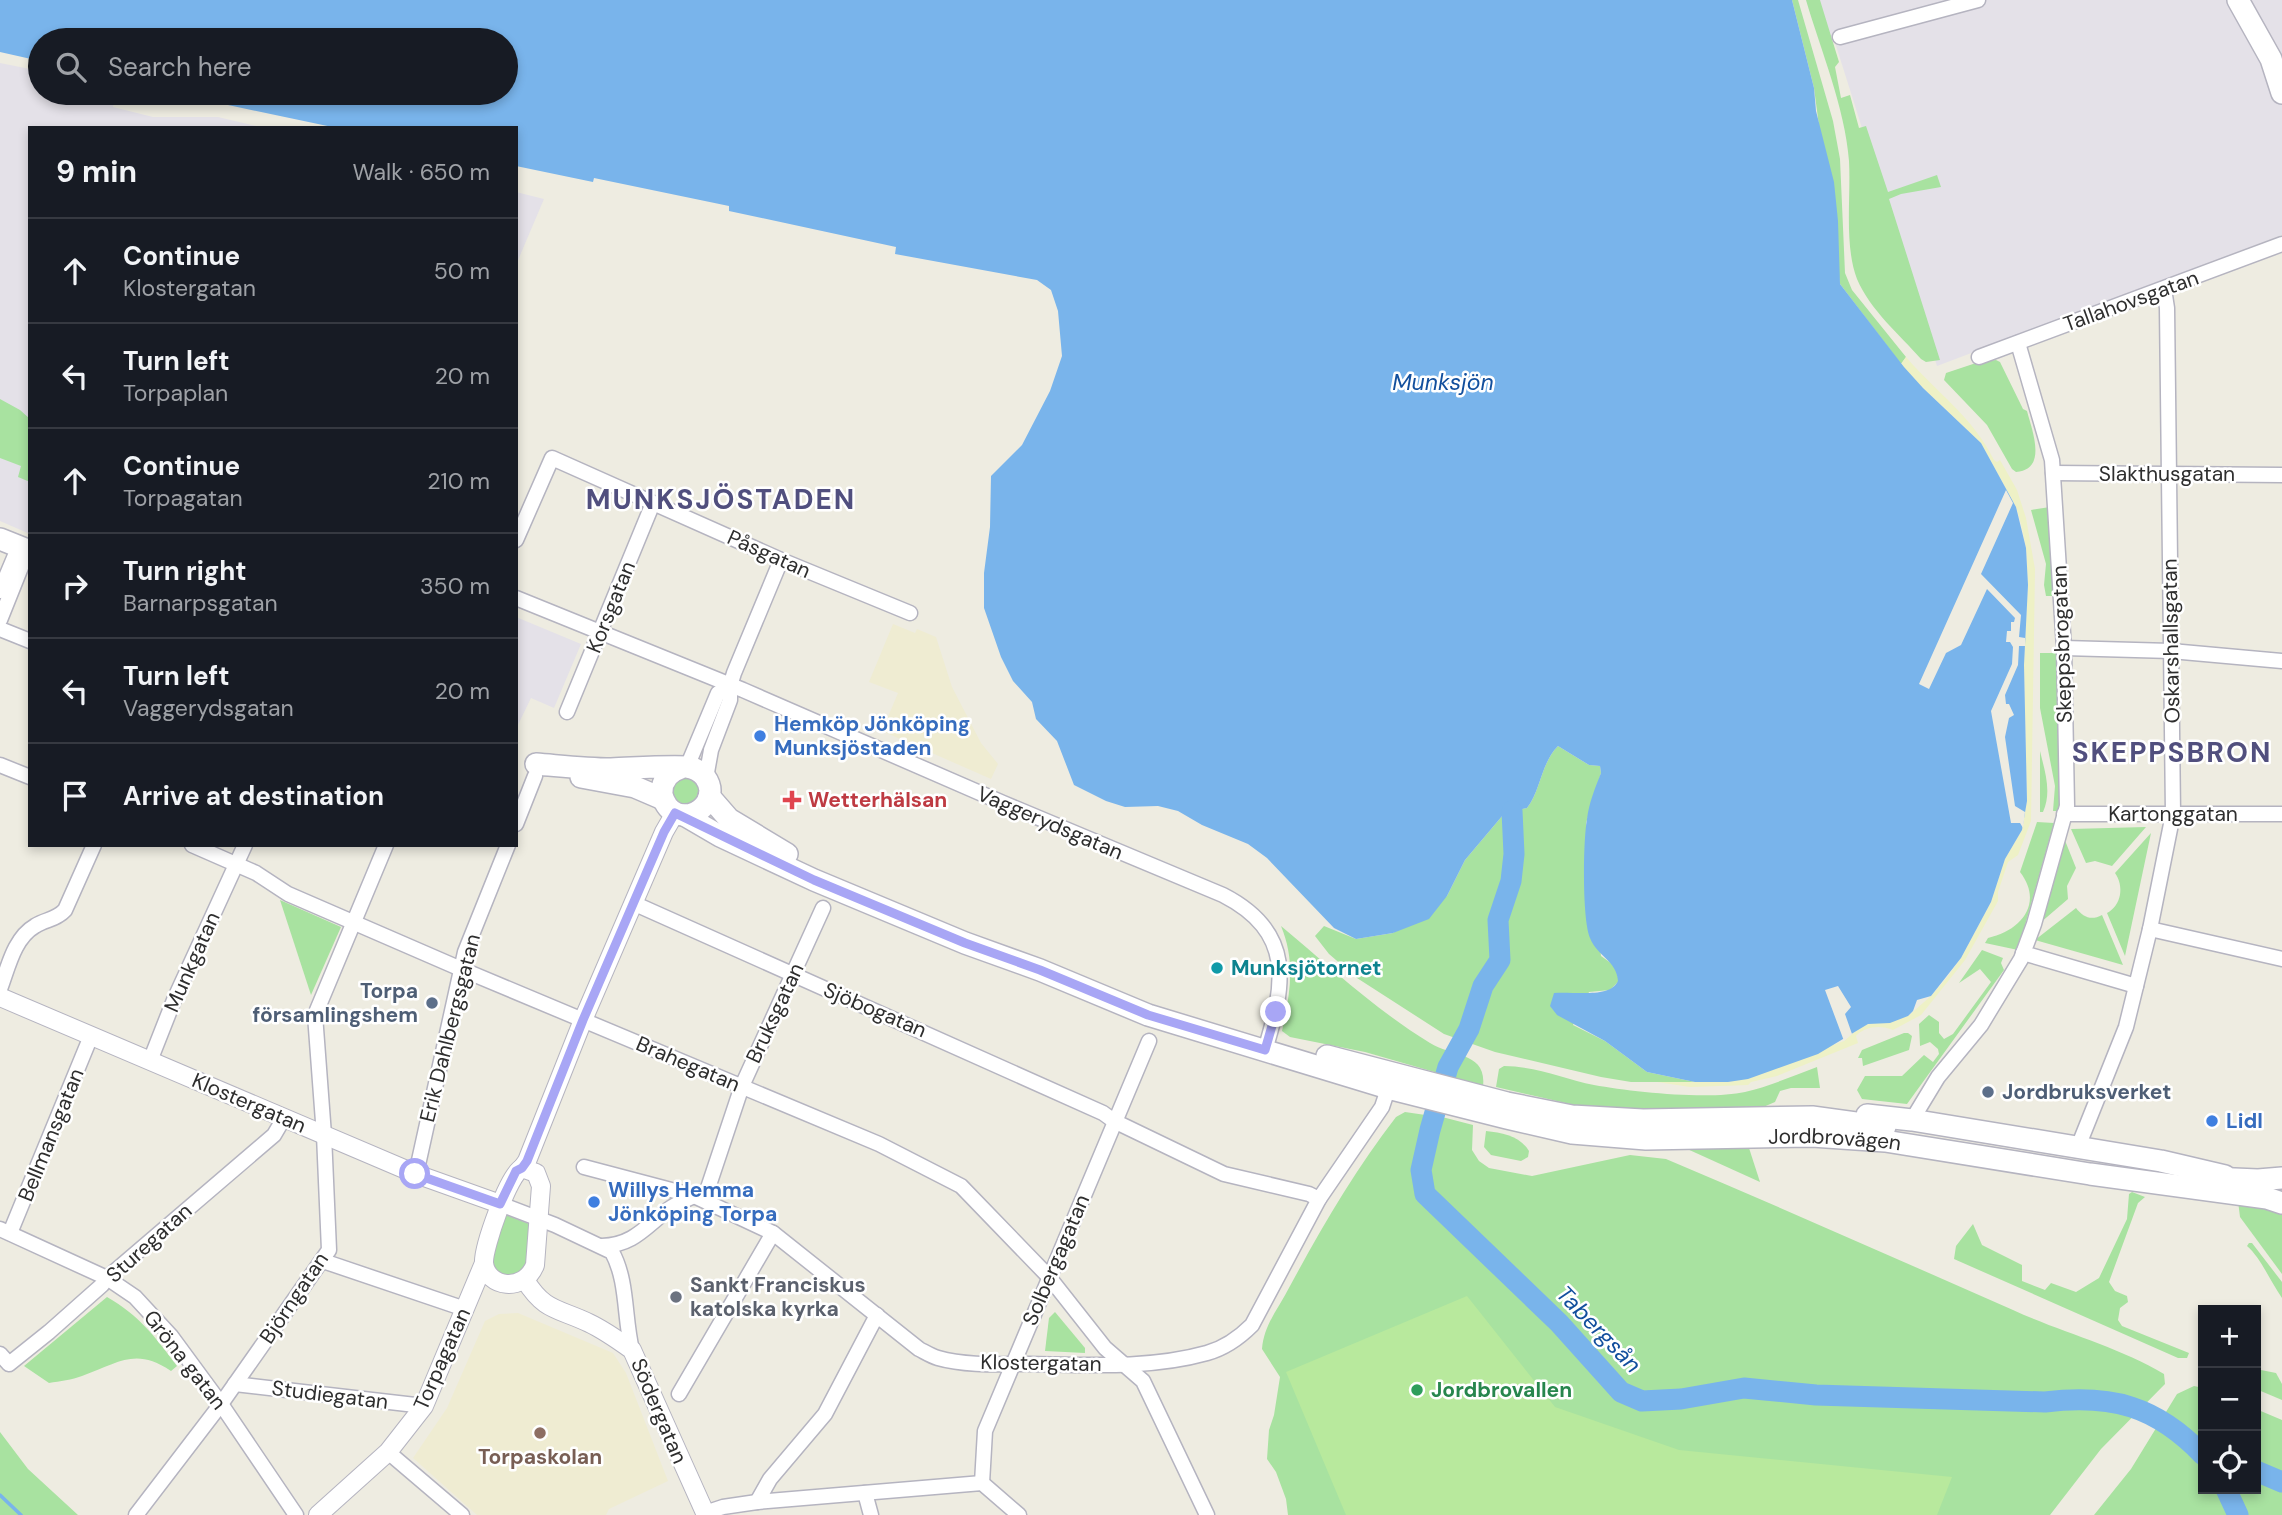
<!DOCTYPE html>
<html lang="en">
<head>
<meta charset="utf-8">
<style>
  body { margin:0; font-family:"DM Sans",sans-serif; background:#20242c; color:#f1f3f6 }
  .controls { position:absolute; right:21px; bottom:21px; display:grid; overflow:hidden; border-radius:0px; box-shadow:0 4px 10px #0003 }
  .controls button { width:63px; height:63px; display:grid; place-items:center; padding:0; border:0; border-bottom:2px solid #363941; background:#171b24; color:#f1f3f6; font:35px sans-serif }
  .stop { position:absolute; width:21px; height:21px; margin:-16px; border:5px solid #a8a6f5; border-radius:50%; background:#fff }
  .stop.end { background:#a8a6f5; border-color:#fff; box-shadow:0 2px 7px #0008 }
  .list { margin:0; padding:0; list-style:none }
  h2 { display:flex; justify-content:space-between; align-items:center; height:91px; margin:0; padding:0 28px; font-size:30px }
  h2 small { font-size:23px; font-weight:400; color:#9ea1a6 }
  .list li { display:grid; grid-template-columns:46px 1fr auto; gap:21px; align-items:center; box-sizing:border-box; height:105px; padding:0 28px; border-top:2px solid #363941 }
  .list b { display:block; font-size:26px; white-space:nowrap }
  .list p { margin:0; font-size:23px; white-space:nowrap; color:#9ea1a6 }
  .list em { font-size:23px; font-style:normal; color:#9ea1a6 }
  .icon { flex:none; width:38px; height:38px; fill:none; stroke:currentColor; stroke-width:2; stroke-linecap:round; stroke-linejoin:round }
  .map { position:relative; flex:none; width:2282px; height:1515px; overflow:hidden }
  .search { position:absolute; background:#171b24; box-shadow:0 4px 10px #0003; left:28px; top:28px; width:490px; height:77px; display:flex; align-items:center; gap:18px; box-sizing:border-box; padding:0 24px; border-radius:38px; color:#9ea1a6; font-size:26px }
  .panel { position:absolute; background:#171b24; box-shadow:0 4px 10px #0003; left:28px; top:126px; width:490px; height:721px; border-radius:0px }
  .map>svg:first-child { display:block }
  .industrial { fill:#e4e1e8 }
  .education { fill:#efecd2 }
  .green { fill:#a8e2a0 }
  .sand { fill:#eef1c6 }
  .pitch { fill:#b8e99d }
  .water { fill:#79b4eb }
  .pier { fill:#eeece1 }
  .lines { fill:none; stroke-linecap:round; stroke-linejoin:round }
  .stream { stroke:#79b4eb; stroke-width:3.5 }
  .river { stroke:#79b4eb; stroke-width:21 }
  .minor-casing { stroke:#b5b4c0; stroke-width:17 }
  .tertiary-casing { stroke:#b5b4c0; stroke-width:20 }
  .secondary-casing { stroke:#b5b4c0; stroke-width:24 }
  .minor { stroke:#fff; stroke-width:14 }
  .tertiary { stroke:#fff; stroke-width:18 }
  .secondary { stroke:#fff; stroke-width:21 }
  .route { stroke:#a8a6f5; stroke-width:9 }
  .shop-dot { fill:#3f7fe0; stroke:#fff; stroke-width:2.5 }
  .health-dot { fill:#e0444e; stroke:#fff; stroke-width:2.5 }
  .culture-dot { fill:#0f9aa8; stroke:#fff; stroke-width:2.5 }
  .service-dot { fill:#5c6f8a; stroke:#fff; stroke-width:2.5 }
  .worship-dot { fill:#6b7280; stroke:#fff; stroke-width:2.5 }
  .leisure-dot { fill:#2e9e5b; stroke:#fff; stroke-width:2.5 }
  .education-dot { fill:#8d6e63; stroke:#fff; stroke-width:2.5 }
  .labels { text-anchor:middle; dominant-baseline:central; stroke-width:5; stroke-linejoin:round; paint-order:stroke }
  .street-label { font-size:21px; fill:#2e2e2e; stroke:#fff }
  .shop-label { font-size:21px; font-weight:bold; fill:#366cbe; stroke:#fff; text-anchor:start }
  .health-label { font-size:21px; font-weight:bold; fill:#be3a42; stroke:#fff; text-anchor:start }
  .culture-label { font-size:21px; font-weight:bold; fill:#0d838f; stroke:#fff; text-anchor:start }
  .service-label { font-size:21px; font-weight:bold; fill:#4e5e75; stroke:#fff; text-anchor:end }
  .worship-label { font-size:21px; font-weight:bold; fill:#5b616d; stroke:#fff; text-anchor:start }
  .leisure-label { font-size:21px; font-weight:bold; fill:#27864d; stroke:#fff; text-anchor:start }
  .education-label { font-size:21px; font-weight:bold; fill:#785e54; stroke:#fff }
  .water-label { font-size:23px; font-style:italic; fill:#124f9d; stroke:#fff }
  .district-label { font-size:28px; font-weight:bold; letter-spacing:2px; fill:#514f7e; stroke:#fff }
</style>
</head>
<body>
<div class="map">
<svg width="2282" height="1515" viewBox="0 0 2282 1515">
  <rect width="100%" height="100%" fill="#eeece1"/>
  <g class="industrial">
    <path d="M1806,0H2282V235L1937,366L1833,36L1820,40Z"/>
    <path d="M0,63L40,71V93H115L113,107L153,117H218L265,128H30V534L0,521Z"/>
    <path d="M516,192L544,199L516,265Z"/>
    <path d="M516,617L581,644L554,708L531,698L516,729Z"/>
  </g>
  <g class="education">
    <path d="M893,624L915,633L917,629L936,637L952,687L981,743L998,764L991,779L882,731L898,693L869,682Z"/>
    <path d="M518,1313L613,1353L626,1373L668,1481L609,1509L606,1515H477L413,1458L447,1408L485,1321L499,1314Z"/>
  </g>
  <g class="green">
    <path d="M1792,0H1798L1833,121L1840,159L1845,273L1852,290L1906,357L1901,364L1840,284L1814,88Z"/>
    <path d="M1806,0H1820L1839,62L1835,67L1841,98L1850,95L1859,128L1866,126L1888,192L1937,175L1941,187L1901,194L1889,199L1940,360L1926,362L1921,359C1900,335 1870,310 1857,279C1844,245 1851,198 1849,161C1845,108 1821,51 1806,0Z"/>
    <path d="M1996,360L2000,362L2023,409L2027,411C2032,430 2048,470 2016,472L2012,469L1987,425L1944,380L1946,373L1982,361Z"/>
    <path d="M0,399L20,410L30,419V482L18,477L21,466L0,458Z"/>
    <path d="M2050,507L2056,596H2046L2044,585L2046,564L2031,510Z"/>
    <path d="M2040,653H2060L2061,803L2059,811H2053L2055,786L2040,708Z"/>
    <path d="M1558,746L1589,765L1600,766L1601,773L1586,823L1601,956L1615,966L1619,981L1610,990L1589,992L1573,1025L1605,1041L1647,1072L1695,1082H1631L1601,1077L1495,1052L1444,1034L1357,978L1329,954L1315,936L1324,926L1356,939L1393,933L1447,896L1465,860L1503,815L1512,811L1527,808C1541,790 1541,763 1558,746Z"/>
    <path d="M2040,751C2045,772 2052,792 2043,812H2040Z"/>
    <path d="M683,774L702,783L697,805H675L670,784Z"/>
    <path d="M2037,822L2054,823L2018,950L1985,943L1988,938C2021,931 2044,903 2020,872Z"/>
    <path d="M2146,827L2112,866L2095,861L2086,863L2071,829Z"/>
    <path d="M2151,833L2125,956L2107,913C2122,905 2124,886 2115,873Z"/>
    <path d="M2064,838L2076,868L2067,886L2068,899L2040,923Z"/>
    <path d="M280,900L341,927L311,995Z"/>
    <path d="M2076,908C2083,917 2091,921 2102,915L2123,965L2035,940Z"/>
    <path d="M1281,926C1330,967 1376,1010 1430,1043C1452,1057 1487,1052 1483,1086L1365,1052L1290,1037L1282,1031C1290,994 1296,962 1281,926Z"/>
    <path d="M1982,950L2003,958L2001,963L2004,970L1907,1104L1862,1099L1857,1090L1865,1076H1902L1924,1055L1933,1062L1939,1054L1938,1049L1930,1042L1920,1046L1919,1024L1929,1015L1939,1022V1033L1944,1039L1953,1034L1991,982L1980,969L1959,983Z"/>
    <path d="M1904,1033H1908L1912,1036L1909,1050L1863,1066L1862,1058H1858L1862,1050Z"/>
    <path d="M1504,1066C1535,1066 1565,1079 1594,1085C1632,1092 1708,1100 1745,1092C1770,1086 1793,1076 1817,1067L1820,1088H1791L1780,1091L1775,1102L1754,1111L1592,1109L1496,1087L1499,1069Z"/>
    <path d="M1405,1112L1446,1118L1473,1125L1472,1150L1479,1161L1489,1168L1532,1176L1630,1155L1666,1159C1782,1208 1897,1259 2013,1310C2063,1333 2117,1346 2164,1374L2165,1384L2101,1449L2050,1515H1288L1286,1499L1276,1472L1267,1459L1269,1430L1274,1415L1280,1377L1262,1349C1264,1324 1279,1308 1290,1286C1322,1227 1355,1170 1396,1117Z"/>
    <path d="M1486,1131C1503,1133 1520,1136 1529,1151L1528,1157L1521,1161L1491,1155L1484,1147Z"/>
    <path d="M1688,1145L1749,1148L1760,1182L1685,1148Z"/>
    <path d="M2132,1192L2145,1197L2138,1203L2109,1282L2115,1291L2127,1296L2128,1302L2120,1308L2118,1320L2122,1326L2189,1353L2187,1358H2178L1954,1259L1956,1246L1973,1224L1982,1245L2022,1265V1281L2045,1290L2051,1283L2076,1292L2099,1278L2127,1219L2129,1194Z"/>
    <path d="M2238,1201L2268,1205L2282,1213V1274L2240,1217Z"/>
    <path d="M506,1215L532,1225L529,1262L517,1277H507L495,1270C488,1251 501,1233 506,1215Z"/>
    <path d="M2249,1243H2252L2282,1282V1298C2270,1281 2261,1258 2247,1246Z"/>
    <path d="M107,1297C139,1315 156,1338 177,1366L171,1371C135,1347 119,1363 82,1376C72,1380 60,1381 49,1383L24,1366Z"/>
    <path d="M1055,1312L1085,1348V1353L1045,1351L1049,1318Z"/>
    <path d="M2256,1369L2276,1373L2282,1384V1400L2256,1389Z"/>
    <path d="M2194,1386L2203,1388V1489H2256V1409L2282,1420V1515H2094L2131,1469L2177,1394Z"/>
    <path d="M0,1432L28,1469L78,1515H0Z"/>
  </g>
  <path class="sand" d="M1906,357C1936,392 1973,417 1994,460L1997,462L2000,460L2017,490L2026,518L2035,569L2031,821L2018,855L2008,862L1998,892V901L1965,960L1921,1015L1893,1030C1881,1025 1865,1026 1856,1036L1858,1043L1777,1076L1751,1082L1748,1085L1690,1087L1657,1082H1728L1844,1041L1859,1028L1868,1024L1908,1016L1931,996L1948,976L1961,958L1991,902L2005,859L2022,830L2027,801L2024,665L2028,585L2026,548L2021,524L2016,507L1981,443L1923,388L1903,367L1901,364Z"/>
  <path class="pitch" d="M1467,1296L1555,1407L1679,1450L1952,1477L1937,1515H1346L1286,1372Z"/>
  <path class="water" d="M0,0H1792L1814,88L1816,111L1834,182L1838,221L1840,284L1904,367L1923,388L1981,443L2016,507L2026,548L2028,585L2024,665L2027,801L2022,830L2005,859L1991,902L1961,958L1931,996L1917,1000L1913,1011L1908,1016L1890,1023L1868,1024L1818,1054L1748,1079L1728,1082H1695L1647,1072L1605,1041L1557,1015L1550,1006L1554,993C1572,991 1610,999 1618,981C1617,961 1597,956 1590,938C1582,919 1583,841 1587,819C1589,803 1595,788 1601,773L1600,766L1589,765L1558,746C1541,763 1541,790 1527,808L1512,811L1503,815L1465,860L1447,896L1429,919L1393,933L1356,939L1334,928L1267,858L1248,844L1202,825L1178,811L1158,806L1125,807L1106,801L1074,785L1057,741L1036,719L1032,702L1013,681L1001,657L984,608V573L990,527L991,476L1022,445L1050,391L1062,356L1058,311L1051,290L1037,280L895,254L896,247L729,211V206L594,178L593,182L516,166V128H337L214,102L215,97L193,93H506V40H40V61L0,52Z"/>
  <g class="pier">
    <path d="M2006,490L2013,503L1981,574L2021,615L2019,637L2025,638V646H2019L2018,665L2005,695L2006,704H2009L2014,715L2009,718L2005,737L2015,806L2025,812L2023,828L2020,823H2011L1991,711L2012,664L2013,647L2010,642H2006L2007,631H2011V622H2014L2015,618L1987,589L1961,645L1946,653L1929,689L1919,684Z"/>
    <path d="M1838,986L1851,1007L1845,1014L1852,1034L1844,1041L1825,990Z"/>
  </g>
  <g class="lines">
    <path class="stream" d="M0,1495L21,1515"/>
    <g class="river">
      <path d="M1512,811L1514,854L1511,881L1498,920L1500,960L1483,986L1469,1029L1448,1067L1430,1130L1421,1170L1425,1194L1559,1323L1621,1392L1642,1401L1681,1399L1744,1388L1816,1395L2045,1402C2112,1394 2156,1406 2203,1455"/>
      <path d="M2256,1471L2282,1482"/>
      <path d="M2226,1489L2238,1515"/>
    </g>
    <defs>
      <g id="minor">
        <path d="M1840,37L1978,0"/>
        <path d="M1979,357L2282,244"/>
        <path d="M2053,473L2282,475"/>
        <path d="M516,540L552,458L781,560L910,613"/>
        <path d="M0,591L19,546"/>
        <path d="M516,598L743,690L1003,803L1223,895C1295,932 1285,984 1265,1050"/>
        <path d="M0,620L28,550"/>
        <path d="M0,629L30,641"/>
        <path d="M2064,648L2171,651L2282,661"/>
        <path d="M567,712L653,503"/>
        <path d="M0,765L30,777"/>
        <path d="M687,767L718,693L730,686"/>
        <path d="M706,778L711,750L730,700V686L734,673L781,560"/>
        <path d="M2064,814H2282"/>
        <path d="M516,824L535,776"/>
        <path d="M192,845L256,873L288,894L461,969L879,1144L961,1186L1049,1277L1105,1348L1143,1381L1207,1515"/>
        <path d="M633,903L1103,1113L1114,1121L1224,1174L1309,1194L1319,1199"/>
        <path d="M2150,929L2282,959"/>
        <path d="M2023,953L2136,986"/>
        <path d="M0,989C8,968 14,938 35,926C46,919 56,920 65,910L94,845"/>
        <path d="M150,1061L174,1000L245,845"/>
        <path d="M1912,1120L1938,1077L1981,1025L2021,959L2034,924L2067,806L2064,648L2052,460L2018,343"/>
        <path d="M2078,1147L2126,1027L2150,929L2173,814L2167,308L2164,289"/>
        <path d="M584,1167L694,1196L773,1233L919,1349C925,1352 931,1356 938,1358C966,1366 1001,1364 1030,1364C1088,1365 1150,1369 1207,1353C1225,1348 1239,1338 1252,1325L1319,1199L1382,1107L1391,1080"/>
        <path d="M416,1174L465,952L508,845"/>
        <path d="M704,1200L742,1086L823,908"/>
        <path d="M500,1204L555,1225L612,1252C628,1281 624,1318 632,1350"/>
        <path d="M0,1229L107,1278L135,1297L171,1336L221,1404L296,1515"/>
        <path d="M10,1233L91,1036"/>
        <path d="M602,1246C634,1245 646,1226 669,1209C677,1203 686,1200 694,1196"/>
        <path d="M323,1261L465,1309"/>
        <path d="M0,1354L9,1364L49,1332L102,1285L107,1278L274,1135L284,1118"/>
        <path d="M235,1384L424,1406"/>
        <path d="M679,1394L773,1233"/>
        <path d="M388,1452L462,1515"/>
        <path d="M982,1483L985,1431L1149,1041"/>
        <path d="M865,1493L871,1515"/>
        <path d="M757,1502L770,1479L825,1414L877,1315"/>
        <path d="M705,1513L723,1507L757,1502L982,1483L1019,1515"/>
        <path d="M136,1515L221,1404L329,1250L324,1135L315,1015L386,845"/>
      </g>
      <g id="tertiary">
        <path d="M0,997L416,1174L500,1204"/>
        <path d="M522,1168L527,1161L583,1020L664,832L675,813"/>
        <path d="M522,1168L536,1173L541,1186L535,1265C524,1293 487,1288 484,1263C483,1248 509,1173 522,1168Z"/>
        <path d="M525,1280C545,1312 558,1308 589,1323C604,1330 618,1340 632,1350L706,1515"/>
        <path d="M318,1515L388,1452L424,1406L484,1263"/>
      </g>
      <g id="secondary">
        <path d="M2238,0L2271,59L2282,93"/>
        <path d="M0,539L30,551"/>
        <path d="M536,764C561,766 586,769 611,769C637,768 662,766 687,767C694,768 701,772 705,777C726,806 674,836 662,795C661,781 668,772 681,768"/>
        <path d="M581,777L635,787L663,799"/>
        <path d="M709,796L729,819L787,854"/>
        <path id="s1" d="M684,815L720,836L814,880L965,943L1040,970L1148,1015L1388,1088L1507,1118L1572,1133L1646,1139L1812,1136L1885,1141L2090,1174L2267,1198L2282,1203"/>
        <path d="M1327,1056L1507,1103L1572,1116L1643,1120L1812,1117L1885,1127"/>
        <path d="M1867,1115L1912,1120L2161,1161L2225,1176"/>
        <path d="M2211,1178L2258,1180L2282,1178"/>
      </g>
    </defs>
    <use href="#minor" class="minor-casing"/>
    <use href="#tertiary" class="tertiary-casing"/>
    <use href="#secondary" class="secondary-casing"/>
    <use href="#minor" class="minor"/>
    <use href="#tertiary" class="tertiary"/>
    <use href="#secondary" class="secondary"/>
  </g>
  <g class="lines">
    <path class="route" d="M415,1174L500,1204L516,1171L522,1168L527,1161L583,1020L664,832L675,813L814,880L965,943L1040,970L1148,1015L1265,1050L1276,1012"/>
  </g>
  <g class="shop-dot">
    <circle cx="760" cy="736" r="7"/>
    <circle cx="2212" cy="1121" r="7"/>
    <circle cx="594" cy="1202" r="7"/>
  </g>
  <path class="health-dot" d="M788.5 789.5h7v7h7v7h-7v7h-7v-7h-7v-7h7z"/>
  <circle class="culture-dot" cx="1217" cy="968" r="7"/>
  <g class="service-dot">
    <circle cx="432" cy="1003" r="7"/>
    <circle cx="1988" cy="1092" r="7"/>
  </g>
  <circle class="worship-dot" cx="676" cy="1297" r="7"/>
  <circle class="leisure-dot" cx="1417" cy="1390" r="7"/>
  <circle class="education-dot" cx="540" cy="1433" r="7"/>
  <g class="labels">
    <g class="street-label">
      <text transform="translate(2131 301) rotate(-20)">Tallahovsgatan</text>
      <text x="2167" y="474">Slakthusgatan</text>
      <text transform="translate(769 554) rotate(24)">Påsgatan</text>
      <text transform="translate(611 607) rotate(-68)">Korsgatan</text>
      <text transform="translate(2171 641) rotate(-91)">Oskarshallsgatan</text>
      <text transform="translate(2062 644) rotate(-92)">Skeppsbrogatan</text>
      <text x="2173" y="814">Kartonggatan</text>
      <text transform="translate(1050 823) rotate(23)">Vaggerydsgatan</text>
      <text transform="translate(192 962) rotate(-66)">Munkgatan</text>
      <text transform="translate(875 1010) rotate(23)">Sjöbogatan</text>
      <text transform="translate(775 1013) rotate(-65)">Bruksgatan</text>
      <text transform="translate(450 1028) rotate(-76)">Erik Dahlbergsgatan</text>
      <text transform="translate(688 1064) rotate(23)">Brahegatan</text>
      <text transform="translate(249 1103) rotate(23)">Klostergatan</text>
      <text transform="translate(51 1135) rotate(-68)">Bellmansgatan</text>
      <text stroke="none"><textPath href="#s1" startOffset="1209">Jordbrovägen</textPath></text>
      <text transform="translate(149 1243) rotate(-42)">Sturegatan</text>
      <text transform="translate(1056 1260) rotate(-67)">Solbergagatan</text>
      <text transform="translate(294 1298) rotate(-56)">Björngatan</text>
      <text transform="translate(442 1359) rotate(-66)">Torpagatan</text>
      <text transform="translate(185 1360) rotate(52)">Gröna gatan</text>
      <text transform="translate(1041 1363) rotate(1)">Klostergatan</text>
      <text transform="translate(330 1395) rotate(7)">Studiegatan</text>
      <text transform="translate(659 1411) rotate(67)">Södergatan</text>
    </g>
    <g class="shop-label">
      <text x="774" y="724">Hemköp Jönköping<tspan x="774" dy="24">Munksjöstaden</tspan></text>
      <text x="2226" y="1121">Lidl</text>
      <text x="608" y="1190">Willys Hemma<tspan x="608" dy="24">Jönköping Torpa</tspan></text>
    </g>
    <g class="health-label">
      <text x="808" y="800">Wetterhälsan</text>
    </g>
    <g class="culture-label">
      <text x="1231" y="968">Munksjötornet</text>
    </g>
    <g class="service-label">
      <text x="418" y="991">Torpa<tspan x="418" dy="24">församlingshem</tspan></text>
      <text x="2002" y="1092" text-anchor="start">Jordbruksverket</text>
    </g>
    <g class="worship-label">
      <text x="690" y="1285">Sankt Franciskus<tspan x="690" dy="24">katolska kyrka</tspan></text>
    </g>
    <g class="leisure-label">
      <text x="1431" y="1390">Jordbrovallen</text>
    </g>
    <g class="education-label">
      <text x="540" y="1457">Torpaskolan</text>
    </g>
    <g class="water-label">
      <text x="1443" y="382">Munksjön</text>
      <text transform="translate(1599 1329) rotate(46)">Tabergsån</text>
    </g>
    <g class="district-label">
      <text x="721" y="499">MUNKSJÖSTADEN</text>
      <text x="2172" y="752">SKEPPSBRON</text>
    </g>
  </g>
</svg>
<div class="controls">
<button>+</button>
<button>−</button>
<button><svg class="icon" aria-label="locate" viewBox="0 0 24 24"><circle cx="12" cy="12" r="6"/><path d="M12 2v4M12 18v4M2 12h4M18 12h4"/></svg></button>
</div>
<div class="stop" style="left:415px;top:1174px"></div>
<div class="stop end" style="left:1276px;top:1012px"></div>
<div class="search"><svg class="icon" aria-label="search" viewBox="0 0 24 24"><circle cx="10" cy="10" r="6"/><path d="M15 15l6 6"/></svg>Search here</div>
<section class="panel">
<h2>9 min<small>Walk · 650 m</small></h2>
<ul class="list">
<li><svg class="icon" aria-label="ahead" viewBox="0 0 24 24"><path d="M12 20V5M6 11l6-6 6 6"/></svg><div><b>Continue</b><p>Klostergatan</p></div><em>50 m</em></li>
<li><svg class="icon" aria-label="left" viewBox="0 0 24 24"><path d="M17 20v-9H6M10 6l-5 5 5 5"/></svg><div><b>Turn left</b><p>Torpaplan</p></div><em>20 m</em></li>
<li><svg class="icon" aria-label="ahead" viewBox="0 0 24 24"><path d="M12 20V5M6 11l6-6 6 6"/></svg><div><b>Continue</b><p>Torpagatan</p></div><em>210 m</em></li>
<li><svg class="icon" aria-label="right" viewBox="0 0 24 24"><path d="M7 20v-9h11M14 6l5 5-5 5"/></svg><div><b>Turn right</b><p>Barnarpsgatan</p></div><em>350 m</em></li>
<li><svg class="icon" aria-label="left" viewBox="0 0 24 24"><path d="M17 20v-9H6M10 6l-5 5 5 5"/></svg><div><b>Turn left</b><p>Vaggerydsgatan</p></div><em>20 m</em></li>
<li><svg class="icon" aria-label="arrive" viewBox="0 0 24 24"><path d="M6 21V4h12l-3 4 3 4H6"/></svg><div><b>Arrive at destination</b></div></li>
</ul>
</section>
</div>
</body>
</html>
